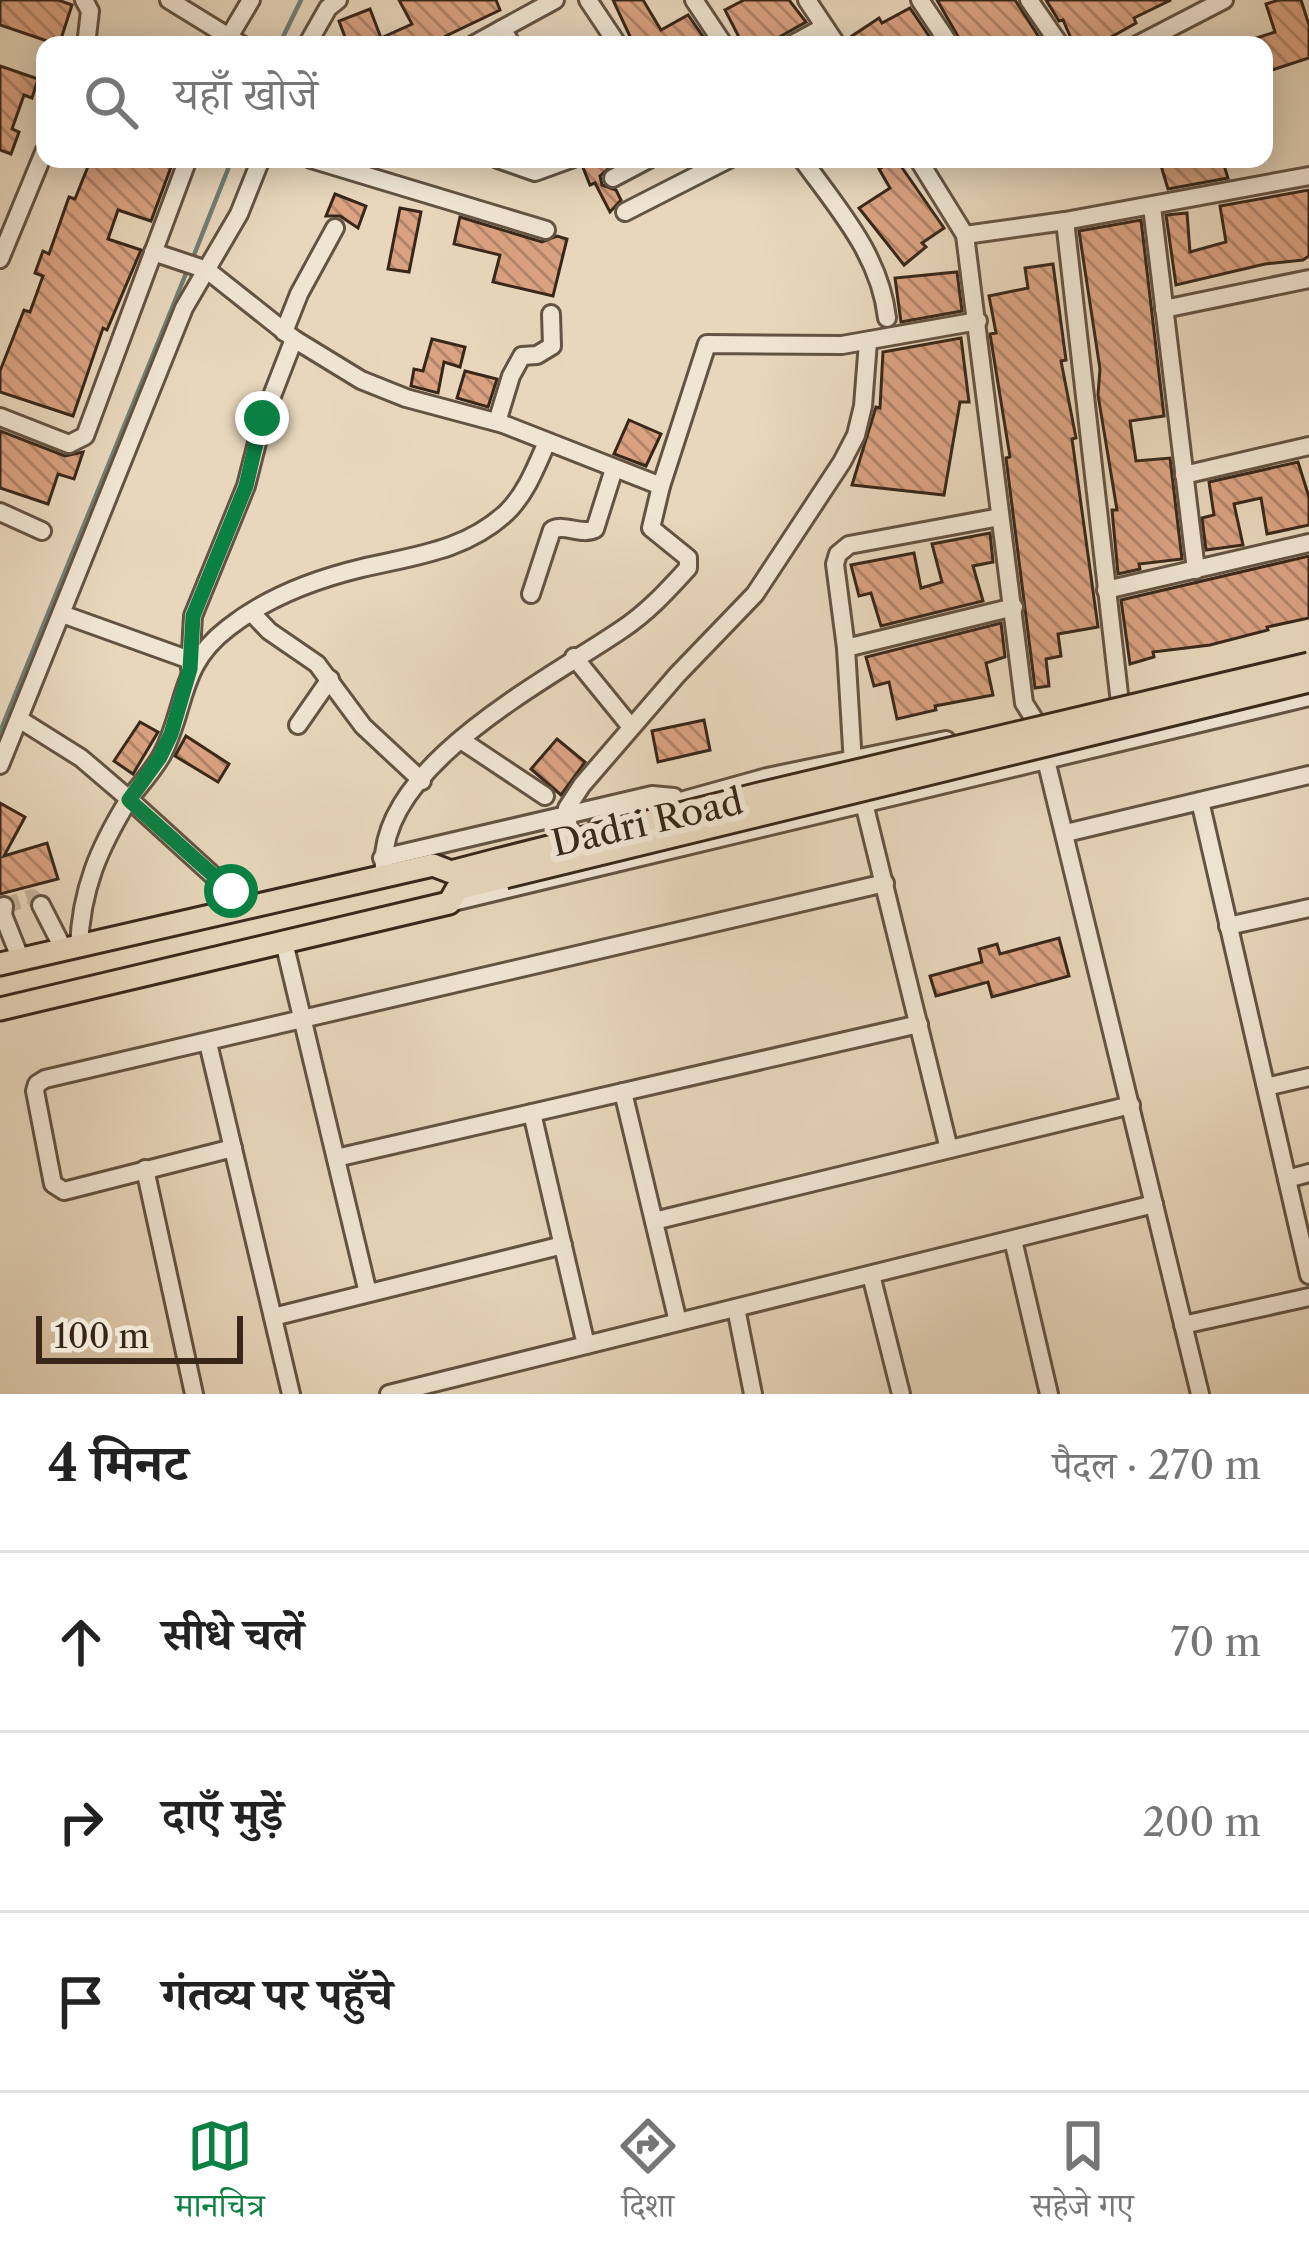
<!DOCTYPE html>
<html lang="hi">
<head>
<meta charset="utf-8">
<style>
  body { margin:0; font-family:"Libre Caslon Text","Noto Serif Devanagari",serif; background:#f6f6f6; color:#222 }
  .scale { position:absolute; left:36px; bottom:30px; width:207px; box-sizing:border-box; padding-left:12px; border:6px solid #382719; border-top:0; font-size:33px; line-height:42px; white-space:nowrap; color:#382719; -webkit-text-stroke:9px #f0e5d3; paint-order:stroke }
  .stop { position:absolute; width:36px; height:36px; margin:-27px; border:9px solid #0b8043; border-radius:50%; background:#fff }
  .stop.end { background:#0b8043; border-color:#fff; box-shadow:0 3px 12px #0008 }
  .list { margin:0; padding:0; list-style:none }
  h2 { display:flex; justify-content:space-between; align-items:center; height:156px; margin:0; padding:0 48px; font-size:51px }
  h2 small { font-size:39px; font-weight:400; color:#767676 }
  .list li { display:grid; grid-template-columns:78px 1fr auto; gap:36px; align-items:center; box-sizing:border-box; height:180px; padding:0 48px; border-top:3px solid #e0e0e0 }
  .list b { display:block; font-size:45px; white-space:nowrap }
  .list em { font-size:39px; font-style:normal; color:#767676 }
  .icon { flex:none; width:66px; height:66px; fill:none; stroke:currentColor; stroke-width:2; stroke-linecap:round; stroke-linejoin:round }
  .map { position:relative; flex:none; width:1309px; height:1394px; overflow:hidden }
  .search { position:absolute; background:#fff; box-shadow:0 6px 30px #0003; left:36px; right:36px; top:36px; height:132px; display:flex; align-items:center; gap:30px; box-sizing:border-box; padding:0 42px; border-radius:24px; color:#767676; font-size:45px }
  .sheet { height:696px; background:#fff }
  nav { display:flex; justify-content:space-around; align-items:center; box-sizing:border-box; height:168px; border-top:3px solid #e0e0e0; background:#fff; font-size:33px; color:#767676 }
  nav a { display:grid; justify-items:center; gap:6px }
  nav .on { color:#0b8043 }
  .map>svg:first-child { display:block }
  .lines { fill:none; stroke-linecap:round; stroke-linejoin:round }
  .stream { stroke:#717f75; stroke-width:4.5 }
  .building { fill:url(#building-back-hatch); stroke:#382719; stroke-width:3 }
  .minor-tunnel { stroke:#c5b49b; stroke-width:16; stroke-dasharray:16 8; stroke-linecap:butt }
  .minor-casing { stroke:#645342; stroke-width:22 }
  .major-casing { stroke:#382719; stroke-width:27 }
  .minor { stroke:#f0e5d3; stroke-width:16 }
  .major { stroke:#e8d7bc; stroke-width:21 }
  .major-bridge-casing { stroke:#382719; stroke-width:27; stroke-linecap:butt }
  .major-bridge { stroke:#e8d7bc; stroke-width:21 }
  .route { stroke:#0b8043; stroke-width:15 }
  .labels { text-anchor:middle; dominant-baseline:central; stroke-width:12; stroke-linejoin:round; paint-order:stroke }
  .street-label { font-size:36px; fill:#382719; stroke:#f0e5d3 }
</style>
</head>
<body>
<div class="map">
<svg width="1309" height="1394" viewBox="0 0 1309 1394">
  <defs>
    <pattern id="building-back-hatch" width="6" height="6" patternUnits="userSpaceOnUse" patternTransform="scale(3)"><rect width="6" height="6" fill="#daa281"/><path d="M-1 5l2 2M0 0l6 6M5-1l2 2" fill="none" stroke="#b28469"/></pattern>
  </defs>
  <rect width="100%" height="100%" fill="#e8d7bc"/>
  <filter id="stains"><feTurbulence type="fractalNoise" baseFrequency=".00167" numOctaves="4"/><feColorMatrix values="0 0 0 0 .2 0 0 0 0 .09 0 0 0 0 .02 0 0 0 .5 -.17"/></filter>
  <radialGradient id="worn" r=".72"><stop offset=".6" stop-color="#630" stop-opacity="0"/><stop offset="1" stop-color="#630" stop-opacity=".3"/></radialGradient>
  <g class="lines">
    <g class="stream">
      <path d="M279,45L301,0"/>
      <path d="M192,260L232,159"/>
      <path d="M0,732L187,271"/>
    </g>
  </g>
  <g class="building">
    <path d="M0,0H58L72,5L59,45L0,25Z"/>
    <path d="M399,0H496L500,10L427,45H348L339,21L370,9L381,38L412,24Z"/>
    <path d="M613,0H643L661,30L688,15L709,45H634Z"/>
    <path d="M744,0H789L806,22L765,45H743L725,10Z"/>
    <path d="M937,0H1015L1044,45H963Z"/>
    <path d="M1046,0H1171L1134,18L1136,23L1097,45H1074L1063,20L1059,21Z"/>
    <path d="M1279,0H1301L1309,25V58L1266,72L1264,45L1241,43L1275,32L1266,4Z"/>
    <path d="M910,8L935,45H858L852,36L879,18L882,23Z"/>
    <path d="M0,66L38,79L32,98L24,95L12,129L19,132L11,154L0,150Z"/>
    <path d="M91,159H174L151,221L118,210L108,239L141,250L107,330L103,328L73,416L0,392V371L24,310L30,312L43,276L35,273L43,251L49,254L69,197L75,199Z"/>
    <path d="M593,159H614L615,163L600,176L602,185L616,190L621,200L610,212L595,183L590,185L582,165Z"/>
    <path d="M896,159L944,228L922,243L926,247L904,265L859,208L890,188L879,169Z"/>
    <path d="M1159,159H1222L1228,178L1168,189Z"/>
    <path d="M1309,190V256L1303,260L1265,264L1176,285L1166,215L1187,213L1190,252L1226,242L1220,206Z"/>
    <path d="M335,194L366,206L358,228L340,216H326Z"/>
    <path d="M400,208L421,212L409,272L388,269Z"/>
    <path d="M460,217L542,242L557,236L567,239L553,296L493,282L500,255L454,244Z"/>
    <path d="M1141,220L1164,416L1130,421L1136,461L1170,458L1182,559L1139,564L1140,569L1118,574L1112,510H1117L1098,395L1100,369L1079,231Z"/>
    <path d="M1053,264L1066,360L1061,361L1076,438L1072,439L1098,627L1058,634L1061,656L1046,659L1049,686L1035,688L1006,458L1010,457L990,334L996,333L989,296L1028,288L1025,268Z"/>
    <path d="M957,272L962,311L901,322L895,278Z"/>
    <path d="M961,338L969,402H960L944,495L852,485L876,407L880,408L883,352Z"/>
    <path d="M432,339L465,347L460,367L444,362L438,393L411,386L414,369L423,371Z"/>
    <path d="M465,371L497,379L488,407L457,398Z"/>
    <path d="M629,420L661,434L646,466L614,454Z"/>
    <path d="M0,431L65,456L83,452L74,479L58,474L48,504L0,488Z"/>
    <path d="M1298,462L1309,497V525L1267,534L1261,498L1234,504L1243,545L1206,550L1202,518L1214,515L1209,482Z"/>
    <path d="M990,533L993,562L973,566L983,601L881,626L871,593L859,596L851,565L914,553L921,588L942,582L932,544Z"/>
    <path d="M1309,556V618L1267,627L1268,630L1210,645L1153,652L1154,657L1130,664L1121,600Z"/>
    <path d="M1001,623L1005,657L986,663L993,695L935,706L936,710L897,719L889,682L874,686L866,657Z"/>
    <path d="M704,720L710,750L658,762L652,731Z"/>
    <path d="M140,722L158,732L133,774L114,761Z"/>
    <path d="M186,736L229,764L218,782L175,756Z"/>
    <path d="M557,739L585,762L561,795L531,769Z"/>
    <path d="M0,803L25,817L4,856L47,843L58,879L0,894Z"/>
    <path d="M1059,938L1069,976L992,997L988,982L936,996L930,976L982,962L979,949L997,944L1000,954Z"/>
  </g>
  <g class="lines">
    <path class="minor-tunnel" d="M4,906L32,897L41,905"/>
    <defs>
      <g id="minor">
        <path d="M84,0L90,11L86,45"/>
        <path d="M169,0L242,45"/>
        <path d="M588,0L618,45"/>
        <path d="M694,0L724,45"/>
        <path d="M807,0L837,45"/>
        <path d="M920,0L950,45"/>
        <path d="M1029,0L1060,45"/>
        <path d="M502,29L555,0"/>
        <path d="M229,37L251,0"/>
        <path d="M307,45L328,8L338,0"/>
        <path d="M473,45L502,29L512,45"/>
        <path d="M791,45L824,27"/>
        <path d="M1137,45L1224,0"/>
        <path d="M311,159L546,230"/>
        <path d="M498,159L535,172L571,159"/>
        <path d="M802,159C838,209 880,255 887,318"/>
        <path d="M918,159L965,235L1024,703L1036,722"/>
        <path d="M613,178L649,159"/>
        <path d="M1152,207L1196,570"/>
        <path d="M625,212L729,159"/>
        <path d="M1065,221L1120,703"/>
        <path d="M965,235L1065,221L1309,176"/>
        <path d="M153,252L207,270L294,339L361,380L406,398L503,424L661,486L651,528L688,558V568C667,591 647,613 621,630C548,680 367,771 385,877"/>
        <path d="M0,259L45,150"/>
        <path d="M1164,309L1309,279"/>
        <path d="M284,332L299,294L335,228"/>
        <path d="M0,417L69,444L85,436L188,159"/>
        <path d="M497,422L511,376L522,356L537,355L552,346L551,314"/>
        <path d="M1184,475L1309,446"/>
        <path d="M661,486L707,344L842,345L978,321"/>
        <path d="M0,512L42,531"/>
        <path d="M1000,517L849,545L838,554L835,564L846,648L1014,607"/>
        <path d="M1106,590L1309,543"/>
        <path d="M531,594L552,530C565,523 580,536 595,529L614,469"/>
        <path d="M252,613L269,631L317,664L363,726L422,781"/>
        <path d="M62,614L190,660"/>
        <path d="M846,648L853,764"/>
        <path d="M574,657L631,727"/>
        <path d="M190,669L193,616L246,486L263,419L294,339"/>
        <path d="M19,719L81,758L129,799C99,848 81,889 79,947"/>
        <path d="M298,725L330,679"/>
        <path d="M461,740L545,796"/>
        <path d="M1046,760L1200,1394"/>
        <path d="M0,765L184,308L239,214L261,159"/>
        <path d="M862,795L949,1149"/>
        <path d="M1200,801L1309,1275"/>
        <path d="M598,824L767,777L946,740"/>
        <path d="M569,833L567,808L582,785L677,675L755,594L842,462L856,435L863,406L868,342"/>
        <path d="M1066,833L1309,775"/>
        <path d="M382,858L652,795L674,797"/>
        <path d="M449,903L1309,697"/>
        <path d="M41,905L64,950"/>
        <path d="M4,906L3,915L21,960"/>
        <path d="M250,909L129,799C140,785 153,771 162,755C187,706 178,666 228,628C266,598 316,579 362,568C413,556 465,551 506,513C526,494 536,467 547,442"/>
        <path d="M1228,926L1309,908"/>
        <path d="M284,942L368,1293"/>
        <path d="M208,1043L291,1394"/>
        <path d="M1266,1087L1309,1077"/>
        <path d="M623,1092L678,1322"/>
        <path d="M532,1113L586,1345"/>
        <path d="M233,1148L64,1191L53,1184L35,1091L37,1084L45,1079L885,883"/>
        <path d="M336,1158L919,1024"/>
        <path d="M145,1169L194,1394"/>
        <path d="M1287,1179L1309,1173"/>
        <path d="M654,1221L1131,1105"/>
        <path d="M1013,1240L1049,1394"/>
        <path d="M871,1275L901,1394"/>
        <path d="M736,1308L753,1394"/>
        <path d="M273,1317L563,1245"/>
        <path d="M1183,1325L1309,1297"/>
        <path d="M389,1394L1154,1204"/>
      </g>
      <g id="major">
        <path d="M0,964L433,865L451,872L497,860"/>
        <path d="M0,1009L449,903L457,889L505,877"/>
      </g>
    </defs>
    <use href="#minor" class="minor-casing"/>
    <use href="#major" class="major-casing"/>
    <use href="#minor" class="minor"/>
    <use href="#major" class="major"/>
    <defs>
      <g id="major-bridge">
        <path d="M497,860L759,794L1309,664"/>
        <path d="M505,877L1309,681"/>
      </g>
    </defs>
    <use href="#major-bridge" class="major-bridge-casing"/>
    <use href="#major-bridge" class="major-bridge"/>
  </g>
  <g class="lines">
    <path class="route" d="M231,891L129,800L160,757L171,734L190,669L193,616L246,486L262,418"/>
  </g>
  <g class="labels">
    <g class="street-label">
      <text transform="translate(647 822) rotate(-13)">Dadri Road</text>
    </g>
  </g>
  <rect width="100%" height="100%" filter="url(#stains)"/>
  <rect width="100%" height="100%" fill="url(#worn)"/>
</svg>
<div class="scale">100 m</div>
<div class="stop" style="left:231px;top:891px"></div>
<div class="stop end" style="left:262px;top:418px"></div>
<div class="search"><svg class="icon" aria-label="search" viewBox="0 0 24 24"><circle cx="10" cy="10" r="6"/><path d="M15 15l6 6"/></svg>यहाँ खोजें</div>
</div>
<section class="sheet">
<h2>4 मिनट<small>पैदल · 270 m</small></h2>
<ul class="list">
<li><svg class="icon" aria-label="ahead" viewBox="0 0 24 24"><path d="M12 20V5M6 11l6-6 6 6"/></svg><div><b>सीधे चलें</b></div><em>70 m</em></li>
<li><svg class="icon" aria-label="right" viewBox="0 0 24 24"><path d="M7 20v-9h11M14 6l5 5-5 5"/></svg><div><b>दाएँ मुड़ें</b></div><em>200 m</em></li>
<li><svg class="icon" aria-label="arrive" viewBox="0 0 24 24"><path d="M6 21V4h12l-3 4 3 4H6"/></svg><div><b>गंतव्य पर पहुँचे</b></div></li>
</ul>
</section>
<nav>
<a class="on"><svg class="icon" aria-label="map" viewBox="0 0 24 24"><path d="M3 6l6-2 6 2 6-2v14l-6 2-6-2-6 2zM9 4v14M15 6v14"/></svg>मानचित्र</a>
<a><svg class="icon" aria-label="directions" viewBox="0 0 24 24"><path d="M12 3l9 9-9 9-9-9zM9 14v-3h6M13 9l2 2-2 2"/></svg>दिशा</a>
<a><svg class="icon" aria-label="saved" viewBox="0 0 24 24"><path d="M7 4h10v16l-5-4-5 4z"/></svg>सहेजे गए</a>
</nav>
</body>
</html>
